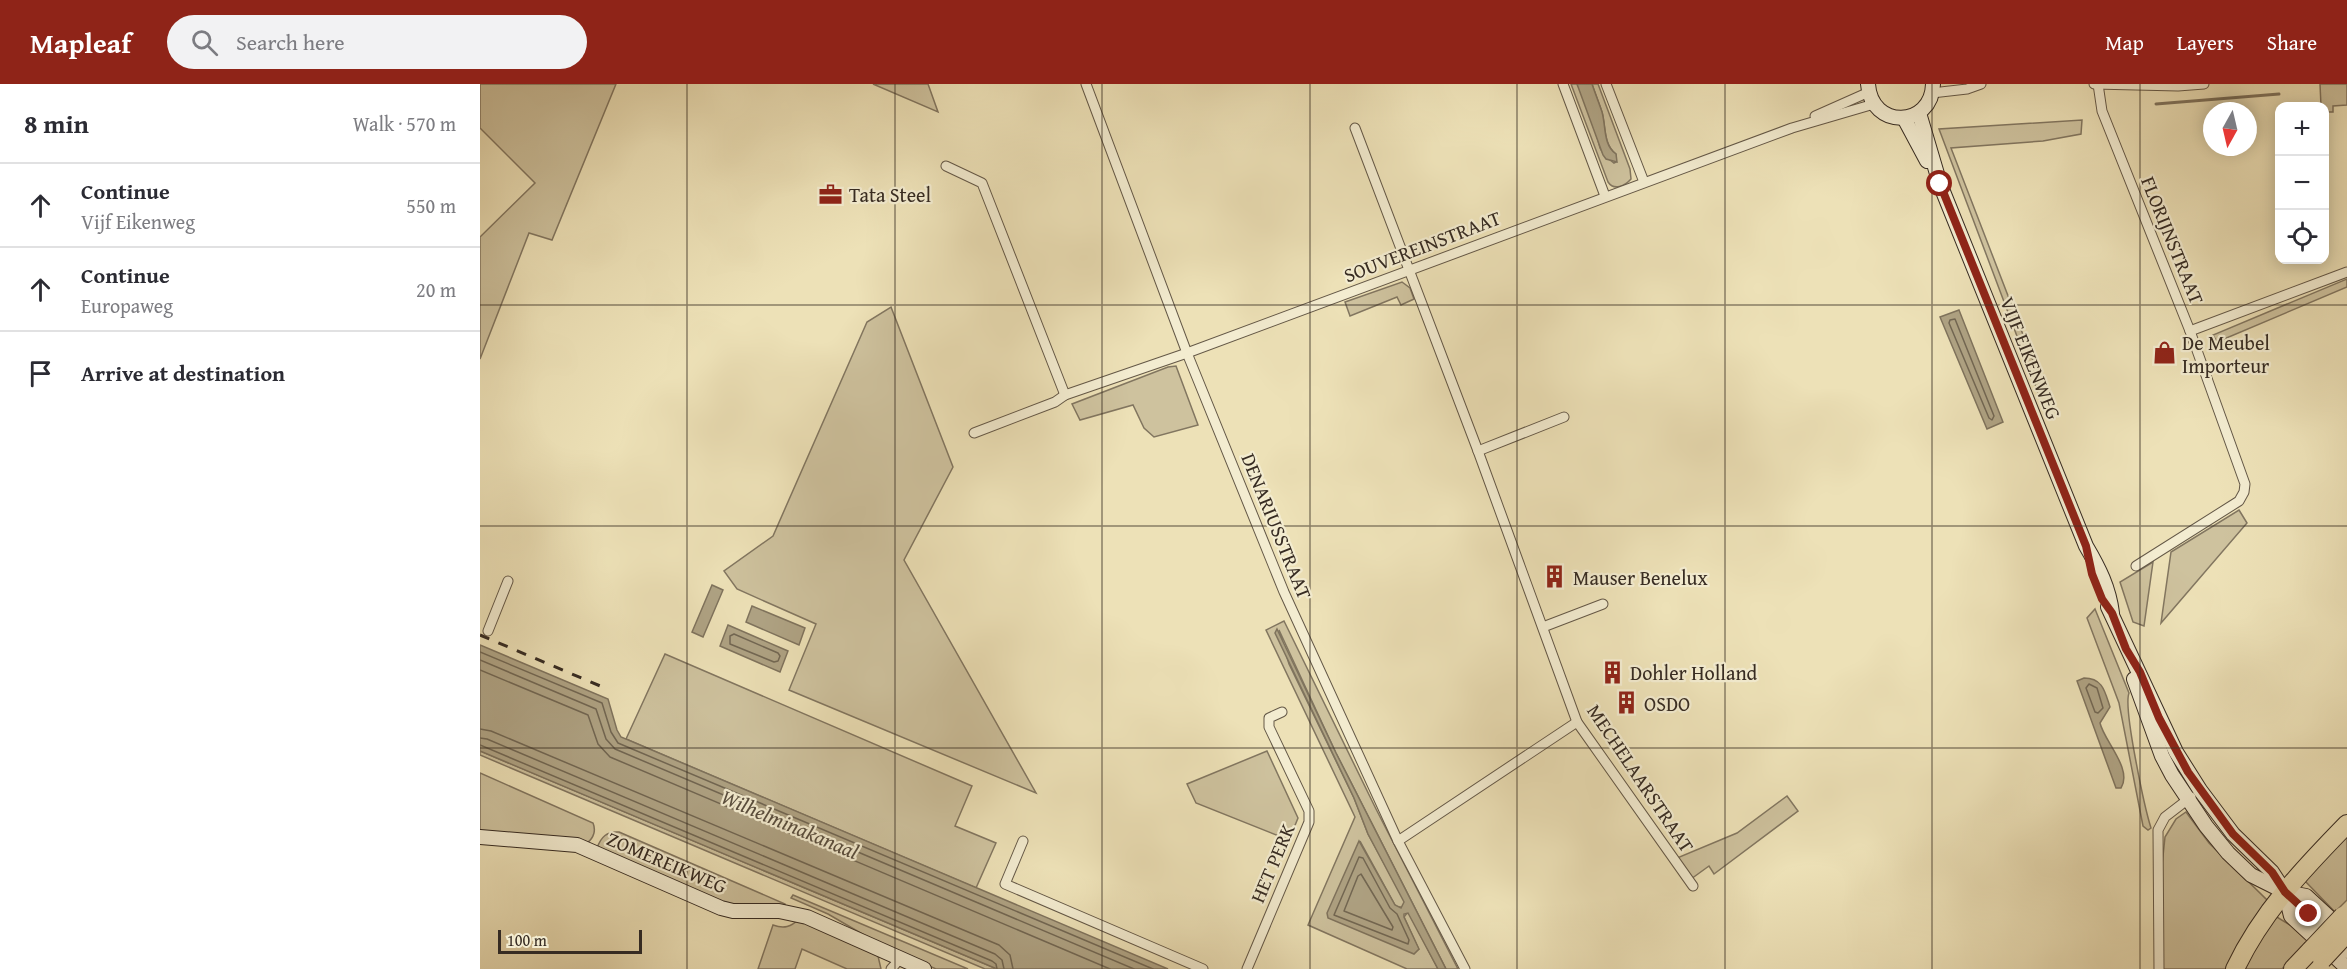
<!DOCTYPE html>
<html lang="en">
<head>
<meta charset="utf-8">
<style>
  body { margin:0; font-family:"Gentium Book Plus",serif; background:#f2f2f3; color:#2b2b33 }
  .controls { position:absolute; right:18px; top:18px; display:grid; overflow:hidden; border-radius:12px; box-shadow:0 3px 15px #0003 }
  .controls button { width:54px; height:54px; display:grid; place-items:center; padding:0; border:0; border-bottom:2px solid #e1e1e2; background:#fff; color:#2b2b33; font:30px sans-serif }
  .compass { position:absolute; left:1723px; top:18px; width:54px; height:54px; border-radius:50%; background:#fff; box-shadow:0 3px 15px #0003; rotate:188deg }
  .scale { position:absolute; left:18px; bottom:15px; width:144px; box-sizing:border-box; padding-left:6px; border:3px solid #362b22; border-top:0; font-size:16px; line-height:21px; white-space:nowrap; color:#362b22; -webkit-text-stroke:4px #f3ecd0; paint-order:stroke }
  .stop { position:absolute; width:18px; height:18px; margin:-14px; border:4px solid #8f2418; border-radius:50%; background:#fff }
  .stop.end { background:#8f2418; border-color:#fff; box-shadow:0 2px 6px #0008 }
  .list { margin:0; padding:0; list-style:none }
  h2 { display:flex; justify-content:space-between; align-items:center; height:78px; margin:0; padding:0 24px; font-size:26px }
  h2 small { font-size:20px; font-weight:400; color:#7c7c81 }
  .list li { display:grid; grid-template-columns:39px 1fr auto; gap:18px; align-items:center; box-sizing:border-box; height:84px; padding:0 24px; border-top:2px solid #e1e1e2 }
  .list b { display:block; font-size:22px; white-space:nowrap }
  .list p { margin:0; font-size:20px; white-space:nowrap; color:#7c7c81 }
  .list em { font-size:20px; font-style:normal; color:#7c7c81 }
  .icon { flex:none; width:33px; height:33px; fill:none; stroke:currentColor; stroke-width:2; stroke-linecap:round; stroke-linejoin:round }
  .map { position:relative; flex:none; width:1867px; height:885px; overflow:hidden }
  header { display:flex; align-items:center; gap:36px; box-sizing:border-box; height:84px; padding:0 30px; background:#8f2418; color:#fff }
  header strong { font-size:28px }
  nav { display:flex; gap:33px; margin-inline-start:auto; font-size:21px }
  .search { width:420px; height:54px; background:#f2f2f3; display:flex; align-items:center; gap:15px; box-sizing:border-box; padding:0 21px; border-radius:33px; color:#7c7c81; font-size:22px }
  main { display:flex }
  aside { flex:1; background:#fff }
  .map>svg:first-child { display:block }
  .green { fill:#cec29e; stroke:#827660; stroke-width:1.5 }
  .water { fill:#afa384; stroke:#7f735d; stroke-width:1.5 }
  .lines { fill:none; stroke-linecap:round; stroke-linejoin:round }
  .shore { stroke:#726753; stroke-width:1.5 }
  .stream { stroke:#7f735d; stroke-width:3 }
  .street-casing { stroke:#645847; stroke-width:11 }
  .secondary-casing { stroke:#362b22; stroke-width:16 }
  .highway-casing { stroke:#362b22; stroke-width:20 }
  .street { stroke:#f3ecd0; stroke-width:9 }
  .secondary { stroke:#f3ecd0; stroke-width:14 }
  .highway { stroke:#ede1b7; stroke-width:18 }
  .rail { stroke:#362b22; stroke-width:3; stroke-dasharray:10 10; stroke-linecap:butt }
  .highway-bridge-casing { stroke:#362b22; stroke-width:20; stroke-linecap:butt }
  .highway-bridge { stroke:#ede1b7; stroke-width:18 }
  .route { stroke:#8f2418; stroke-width:8 }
  .grid { fill:none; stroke:#362b22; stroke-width:1.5; stroke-opacity:0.55 }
  .labels { text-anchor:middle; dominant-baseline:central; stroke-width:4.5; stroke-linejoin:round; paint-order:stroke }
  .poi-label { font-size:20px; fill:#362b22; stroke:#f3ecd0; text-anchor:start }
  .street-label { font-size:20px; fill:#362b22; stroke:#f3ecd0 }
  .water-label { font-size:21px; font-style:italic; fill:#5a4f3f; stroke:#f3ecd0 }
</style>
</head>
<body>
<header>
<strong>Mapleaf</strong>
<div class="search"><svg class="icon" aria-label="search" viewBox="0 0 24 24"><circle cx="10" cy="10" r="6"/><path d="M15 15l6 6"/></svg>Search here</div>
<nav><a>Map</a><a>Layers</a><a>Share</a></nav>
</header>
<main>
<aside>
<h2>8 min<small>Walk · 570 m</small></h2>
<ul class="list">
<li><svg class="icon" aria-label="ahead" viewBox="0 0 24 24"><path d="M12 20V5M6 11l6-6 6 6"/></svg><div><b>Continue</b><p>Vijf Eikenweg</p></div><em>550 m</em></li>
<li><svg class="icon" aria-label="ahead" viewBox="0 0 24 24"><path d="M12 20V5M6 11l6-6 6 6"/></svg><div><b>Continue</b><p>Europaweg</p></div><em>20 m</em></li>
<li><svg class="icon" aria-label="arrive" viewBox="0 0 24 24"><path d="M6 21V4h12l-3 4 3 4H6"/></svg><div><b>Arrive at destination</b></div></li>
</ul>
</aside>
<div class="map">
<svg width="1867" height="885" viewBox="0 0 1867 885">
  <rect width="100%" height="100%" fill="#ede1b7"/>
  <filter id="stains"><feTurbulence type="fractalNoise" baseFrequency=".00333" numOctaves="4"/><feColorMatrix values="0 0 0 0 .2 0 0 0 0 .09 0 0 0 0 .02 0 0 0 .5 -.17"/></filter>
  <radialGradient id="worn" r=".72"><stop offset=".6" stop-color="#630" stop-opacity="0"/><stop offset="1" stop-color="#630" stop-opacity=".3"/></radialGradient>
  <g class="green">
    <path d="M0,0H136L72,156L49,149L0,275V153L55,99L0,44Z"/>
    <path d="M393,0H448L458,28Z"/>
    <path d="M1091,0H1097L1099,3L1113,37L1120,64L1124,71L1134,79L1136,78V70C1123,60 1126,42 1122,28C1119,19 1115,9 1112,0H1118L1150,85L1151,95C1145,102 1134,107 1128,98Z"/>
    <path d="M1840,0H1867V21L1853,22V28H1845L1844,22H1841Z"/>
    <path d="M1602,36L1601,50L1563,57L1471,64L1564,305L1558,308L1459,45Z"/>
    <path d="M1867,195V203L1737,258L1733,251Z"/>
    <path d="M922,198L930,204L934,215L921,221L917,213L870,232L865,218Z"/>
    <path d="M411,223L473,383L424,476L556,709L309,606L336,540L257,505L244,487L293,452L387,238Z"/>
    <path d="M696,282L718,341L674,353L664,344L653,321L600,336L592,320L688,283Z"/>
    <path d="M1759,426L1767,439L1681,539L1691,468Z"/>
    <path d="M1673,478L1664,542L1653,538L1640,498Z"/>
    <path d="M1615,525L1649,609C1643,624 1665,725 1671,744L1668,746L1663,742L1639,619L1607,534Z"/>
    <path d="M804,537L896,725L978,885H966L856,669L799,546L809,580L874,714L888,750L925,818L923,823H918L915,821L880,757L939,866L924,833L927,829L930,831L958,885H927L828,841L875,733L786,546Z"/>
    <path d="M185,570L492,702L475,742L516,759L496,804L146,655Z"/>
    <path d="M0,667L517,885H505L0,671Z"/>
    <path d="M787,667L818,734L809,756L716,719L707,700Z"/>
    <path d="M0,689L113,739C116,746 114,754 107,759L0,748Z"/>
    <path d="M1307,712L1318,727L1234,790L1229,782L1211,795L1197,774L1257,749Z"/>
    <path d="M1706,728L1729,759L1787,816L1788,820L1750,885H1679L1681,791L1685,753L1696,735Z"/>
    <path d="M139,748L305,820V824L249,821L117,764C121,753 127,747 139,748Z"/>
    <path d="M1867,749V816L1855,828L1824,796Z"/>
    <path d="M313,811L488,885H456L403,862L348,830L311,814Z"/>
    <path d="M1792,830L1810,841L1828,857L1802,885H1761Z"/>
    <path d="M319,835L380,862L398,872L401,885H367L322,865L315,885H278L293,841C304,845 311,843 319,835Z"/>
  </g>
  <g class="water">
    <path d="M1097,0H1112C1115,9 1119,19 1122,28C1126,42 1123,61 1136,70L1137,78L1126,75L1123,71Z"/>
    <path d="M1479,226L1523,338L1507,345L1460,233Z"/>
    <path d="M232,501L243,506L223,553L212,548Z"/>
    <path d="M272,522L325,544L319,561L266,538Z"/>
    <path d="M248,541L308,567L300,588L240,562Z"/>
    <path d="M797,545L856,669L966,885H958L928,829L924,830V833L939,865L934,870L848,834L847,829L879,757L915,821L921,824L924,818L888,750L874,714L795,549Z"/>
    <path d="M0,561L128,615L137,646L141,653L688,885H517L0,667Z"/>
    <path d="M1604,594C1623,594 1625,608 1630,623L1620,639C1624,657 1653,685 1641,704H1636L1597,597Z"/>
  </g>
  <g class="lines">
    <g class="shore">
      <path d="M1475,235L1514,332L1512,336L1509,334L1469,239L1470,236Z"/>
      <path d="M254,550L298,569L300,572L298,577L294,578L250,560V552Z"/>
      <path d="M0,568L122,619L131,648L138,659L673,885"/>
      <path d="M0,576L116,625L126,655L135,665L654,885"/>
      <path d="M0,586L108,631L118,660L130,673L630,885"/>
      <path d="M1609,600L1617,604L1623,624L1618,629L1615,628L1606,604Z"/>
      <path d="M0,645L11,647L519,861L530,871L533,885"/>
      <path d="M0,654L7,655L515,870L522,876L524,885"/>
      <path d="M0,661L512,877L516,880L517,885"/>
      <path d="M879,773L883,774L910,824L917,830L929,856L928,860L854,831Z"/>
      <path d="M881,790L913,843L912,846L864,827L878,792Z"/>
    </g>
    <path class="stream" d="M1676,20L1799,10"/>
    <defs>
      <g id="street">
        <path d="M606,0L707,269L804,508L918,757L985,885"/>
        <path d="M1083,0L1125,112"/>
        <path d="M1126,0L1164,98"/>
        <path d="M1614,0L1698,2L1724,0"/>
        <path d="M1618,0L1622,27L1710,247L1765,400L1764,408L1759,417L1656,482"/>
        <path d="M1452,9L1487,5L1501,0"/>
        <path d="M1335,32L1389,8"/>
        <path d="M875,44L998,367L1097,638L1213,802"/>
        <path d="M466,82L502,99L585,311L707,269L1312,44L1394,20"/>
        <path d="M1710,247L1867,188"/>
        <path d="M494,349L575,318L585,311"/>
        <path d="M998,367L1084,333"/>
        <path d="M1063,543L1123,520"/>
        <path d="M8,547L28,497"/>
        <path d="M543,757L525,800L723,885"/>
        <path d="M918,757L1097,638"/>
        <path d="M411,885L420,875"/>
        <path d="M767,885L829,738V727L789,643V634L802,628"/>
        <path d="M1679,885L1678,746L1685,733L1711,713"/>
      </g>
      <g id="secondary">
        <path d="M1388,0C1391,46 1452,44 1453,0"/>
        <path d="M1439,29L1460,100L1606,462C1619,484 1629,504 1632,529"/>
        <path d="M1424,34L1447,77"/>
        <path d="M1628,523L1696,668L1720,706L1753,750L1792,788L1805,808L1867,867"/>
        <path d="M1654,595L1682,672L1692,691L1726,742L1748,769L1771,791L1805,808L1826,812L1863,846"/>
        <path d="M0,753L97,761L241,824L253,827H299L327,833L444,885"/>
        <path d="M1805,808L1811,832L1867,884"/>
      </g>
      <g id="highway">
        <path d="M1755,885C1782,828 1824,784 1867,740"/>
        <path d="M1813,885L1831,866"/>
      </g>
    </defs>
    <use href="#street" class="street-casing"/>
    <use href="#secondary" class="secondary-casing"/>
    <use href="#highway" class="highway-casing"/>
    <use href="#street" class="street"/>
    <use href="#secondary" class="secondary"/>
    <use href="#highway" class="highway"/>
    <path class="rail" d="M0,551L125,604"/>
    <defs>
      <g id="highway-bridge">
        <path d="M1831,866L1863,832"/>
        <path d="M1842,876L1867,849"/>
      </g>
    </defs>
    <use href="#highway-bridge" class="highway-bridge-casing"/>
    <use href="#highway-bridge" class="highway-bridge"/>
  </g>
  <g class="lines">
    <path class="route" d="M1460,100L1606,462L1612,490L1622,515L1632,529L1646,565L1660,588L1679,634L1708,688L1753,750L1792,788L1805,808L1829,830"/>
  </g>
  <path class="grid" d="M207,0V885M415,0V885M622,0V885M830,0V885M1037,0V885M1245,0V885M1452,0V885M1660,0V885M0,221H1867M0,442H1867M0,664H1867"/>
  <defs>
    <symbol id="office-bare" viewBox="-9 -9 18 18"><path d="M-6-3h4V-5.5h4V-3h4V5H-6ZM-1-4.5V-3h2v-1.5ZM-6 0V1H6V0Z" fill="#8f2418" stroke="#f3ecd0" stroke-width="2.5" paint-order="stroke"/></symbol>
    <symbol id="shop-bare" viewBox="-9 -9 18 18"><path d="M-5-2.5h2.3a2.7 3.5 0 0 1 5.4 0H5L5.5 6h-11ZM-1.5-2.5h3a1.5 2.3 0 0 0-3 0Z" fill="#8f2418" stroke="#f3ecd0" stroke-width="2.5" paint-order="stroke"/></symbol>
    <symbol id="building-bare" viewBox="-9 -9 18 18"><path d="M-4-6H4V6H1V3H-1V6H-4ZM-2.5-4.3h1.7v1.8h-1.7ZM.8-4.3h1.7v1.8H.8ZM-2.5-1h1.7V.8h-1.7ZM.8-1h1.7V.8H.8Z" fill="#8f2418" stroke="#f3ecd0" stroke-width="2.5" paint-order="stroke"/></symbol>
  </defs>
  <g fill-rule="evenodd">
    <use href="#office-bare" x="334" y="94" width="33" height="33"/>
    <use href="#shop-bare" x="1668" y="252" width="33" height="33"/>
    <use href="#building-bare" x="1058" y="476" width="33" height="33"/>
    <use href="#building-bare" x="1116" y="572" width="33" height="33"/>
    <use href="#building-bare" x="1130" y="602" width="33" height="33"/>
  </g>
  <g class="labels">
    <g class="poi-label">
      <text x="369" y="110">Tata Steel</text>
      <text x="1702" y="258">De Meubel<tspan x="1702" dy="23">Importeur</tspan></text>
      <text x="1093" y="493">Mauser Benelux</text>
      <text x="1150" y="588">Dohler Holland</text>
      <text x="1164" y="619">OSDO</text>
    </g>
    <g class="street-label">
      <text transform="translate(1693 156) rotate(68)">FLORIJNSTRAAT</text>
      <text transform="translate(942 162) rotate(-21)">SOUVEREINSTRAAT</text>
      <text transform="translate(1551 274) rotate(68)">VIJF EIKENWEG</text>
      <text transform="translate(797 442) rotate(68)">DENARIUSSTRAAT</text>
      <text transform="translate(1161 694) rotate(56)">MECHELAARSTRAAT</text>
      <text transform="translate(187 778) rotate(23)">ZOMEREIKWEG</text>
      <text transform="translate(792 779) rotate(-67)">HET PERK</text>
    </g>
    <g class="water-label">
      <text transform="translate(310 740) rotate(23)">Wilhelminakanaal</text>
    </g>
  </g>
  <rect width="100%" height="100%" filter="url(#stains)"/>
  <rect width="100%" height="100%" fill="url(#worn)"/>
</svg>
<div class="controls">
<button>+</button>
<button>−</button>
<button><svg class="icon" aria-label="locate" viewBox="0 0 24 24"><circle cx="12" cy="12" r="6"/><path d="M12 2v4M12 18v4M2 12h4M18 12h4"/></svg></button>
</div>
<svg class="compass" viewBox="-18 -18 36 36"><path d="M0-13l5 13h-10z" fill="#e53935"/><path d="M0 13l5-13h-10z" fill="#7c7c81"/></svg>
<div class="scale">100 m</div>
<div class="stop" style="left:1460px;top:100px"></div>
<div class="stop end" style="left:1829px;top:830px"></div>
</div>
</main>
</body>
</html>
